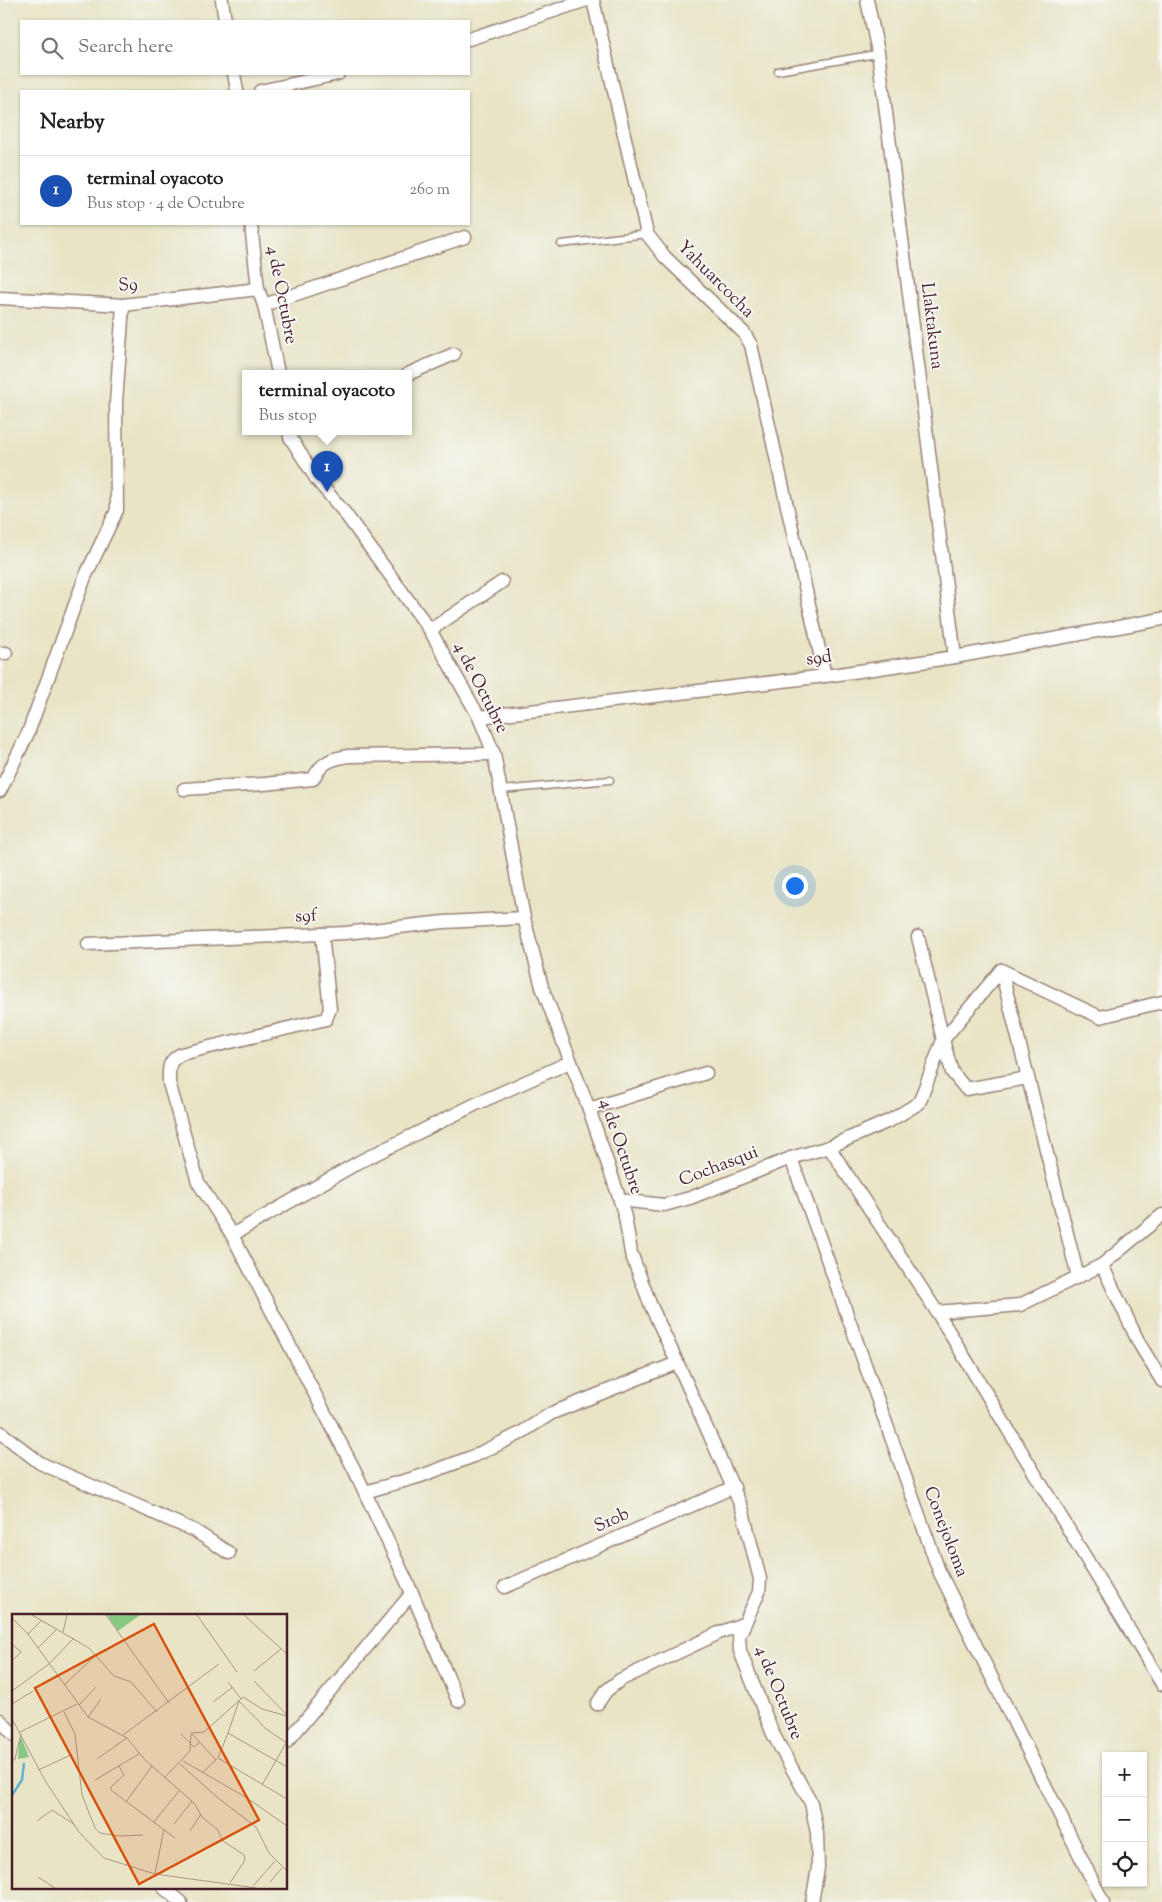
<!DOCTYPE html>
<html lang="en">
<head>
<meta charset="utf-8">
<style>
  body { margin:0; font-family:"Sorts Mill Goudy",serif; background:#f2f2f2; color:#222 }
  .controls { position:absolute; right:15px; bottom:15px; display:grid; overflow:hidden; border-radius:0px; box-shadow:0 1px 4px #0004 }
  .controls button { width:45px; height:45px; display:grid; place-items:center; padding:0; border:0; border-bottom:1px solid #e0e0e0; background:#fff; color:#222; font:25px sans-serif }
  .you { position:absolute; left:794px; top:885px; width:18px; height:18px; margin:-12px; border:4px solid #fff; border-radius:50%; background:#1a73e8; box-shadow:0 0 0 8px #1a73e833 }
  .badge { display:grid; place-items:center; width:32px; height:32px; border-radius:50%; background:#2563eb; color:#fff; font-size:16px; font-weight:700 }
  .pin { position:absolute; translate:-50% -41px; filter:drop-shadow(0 1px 2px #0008) }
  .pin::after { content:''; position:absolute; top:26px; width:18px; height:15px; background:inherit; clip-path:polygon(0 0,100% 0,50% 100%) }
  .popup { position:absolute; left:242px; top:370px; width:170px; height:65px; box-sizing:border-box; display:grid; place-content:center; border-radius:0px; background:#fff; filter:drop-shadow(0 1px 4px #0005); font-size:16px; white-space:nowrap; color:#767676 }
  .popup b { font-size:19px; color:#222 }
  .popup::after { content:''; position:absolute; left:50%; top:100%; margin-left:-10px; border:10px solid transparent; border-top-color:#fff }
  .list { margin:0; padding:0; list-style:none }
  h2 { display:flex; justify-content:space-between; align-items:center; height:65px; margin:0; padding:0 20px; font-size:21px }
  h2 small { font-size:16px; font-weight:400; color:#767676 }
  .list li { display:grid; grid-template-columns:32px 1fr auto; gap:15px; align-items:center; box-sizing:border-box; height:70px; padding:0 20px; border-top:1px solid #e0e0e0 }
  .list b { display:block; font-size:19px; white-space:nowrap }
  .list p { margin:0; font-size:16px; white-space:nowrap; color:#767676 }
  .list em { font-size:16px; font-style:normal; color:#767676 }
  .icon { flex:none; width:28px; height:28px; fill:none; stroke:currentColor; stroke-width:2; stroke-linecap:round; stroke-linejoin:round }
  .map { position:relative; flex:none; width:1162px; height:1902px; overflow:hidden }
  .search { position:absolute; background:#fff; box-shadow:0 1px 4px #0004; left:20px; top:20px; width:450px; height:55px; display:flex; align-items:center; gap:12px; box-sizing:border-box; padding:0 18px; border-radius:0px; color:#767676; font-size:19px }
  .panel { position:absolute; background:#fff; box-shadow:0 1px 4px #0004; left:20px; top:90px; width:450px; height:135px; border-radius:0px }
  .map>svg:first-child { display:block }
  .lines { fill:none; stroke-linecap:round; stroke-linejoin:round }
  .lane-casing { stroke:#998278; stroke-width:9 }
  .street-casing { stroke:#998278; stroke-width:15 }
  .lane { stroke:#fff; stroke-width:6 }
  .street { stroke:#fff; stroke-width:12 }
  .labels { text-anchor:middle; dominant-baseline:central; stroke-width:4; stroke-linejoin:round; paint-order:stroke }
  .street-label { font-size:18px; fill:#4a1f2b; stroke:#f6f6f2 }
  .inset-river { fill:none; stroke:#5bb1d7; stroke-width:2.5 }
  .inset-road { fill:none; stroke:#a99587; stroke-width:1 }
  .view { fill:#d8530f; fill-opacity:0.15; stroke:#d8530f; stroke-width:2.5 }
  .inset-edge { fill:none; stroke:#4a1f2b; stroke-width:2.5 }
</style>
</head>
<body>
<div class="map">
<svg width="1162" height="1902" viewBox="0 0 1162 1902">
  <rect width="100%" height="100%" fill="#f6f6f2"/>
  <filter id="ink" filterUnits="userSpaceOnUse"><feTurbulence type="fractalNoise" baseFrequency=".02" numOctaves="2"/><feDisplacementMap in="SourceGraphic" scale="10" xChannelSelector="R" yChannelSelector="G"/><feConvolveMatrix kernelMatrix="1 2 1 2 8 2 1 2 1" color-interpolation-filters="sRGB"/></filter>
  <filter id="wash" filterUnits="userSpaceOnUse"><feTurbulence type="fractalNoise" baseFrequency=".0096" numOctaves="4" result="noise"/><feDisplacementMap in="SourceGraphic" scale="20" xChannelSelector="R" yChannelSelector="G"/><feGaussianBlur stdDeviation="1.12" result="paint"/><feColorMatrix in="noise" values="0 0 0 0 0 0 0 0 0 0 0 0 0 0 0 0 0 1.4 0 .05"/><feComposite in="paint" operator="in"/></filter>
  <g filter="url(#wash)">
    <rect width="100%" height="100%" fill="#e8e4c5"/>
  </g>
  <g filter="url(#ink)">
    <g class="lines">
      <defs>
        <g id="lane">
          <path d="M778,71L876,54L878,52"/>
          <path d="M561,244L647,234"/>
          <path d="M501,790L610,780"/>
        </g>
        <g id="street">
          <path d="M222,0L225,21"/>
          <path d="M593,0L647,234L665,257L744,333L751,345L825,676"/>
          <path d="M867,0L878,52L885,105L955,657"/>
          <path d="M469,39L587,0"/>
          <path d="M234,74L237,91"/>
          <path d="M260,91L338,74"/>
          <path d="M251,224L258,289L264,305L278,373"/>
          <path d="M0,298L123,305L258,289"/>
          <path d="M264,305L465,237"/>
          <path d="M408,374L454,354"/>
          <path d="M289,431L290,437L317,480L344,512L430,630L479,717L494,754L524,918L542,987L589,1109L620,1200L625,1217L631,1253L651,1306L683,1375L742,1508L760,1579L759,1592L739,1636L740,1651L773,1734L811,1803L817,1833L818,1868L812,1902"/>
          <path d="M430,630L502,582"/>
          <path d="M0,653H6"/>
          <path d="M479,717L825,676L955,657L1162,619"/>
          <path d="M184,789L264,784L313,779C322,762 330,759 348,756L494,754"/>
          <path d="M0,791L28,733L85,577L117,510L116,403L123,305"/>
          <path d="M322,934L330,1009L326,1019L181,1054C167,1062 169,1068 169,1083L198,1182L232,1235L354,1469L412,1593L458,1701"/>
          <path d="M918,937L943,1040L952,1072L966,1089L1028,1078"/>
          <path d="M88,944L345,933L444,922L524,918"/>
          <path d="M1001,970L1078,1277"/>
          <path d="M589,1109L706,1073"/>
          <path d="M829,1147L937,1312L1162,1684"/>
          <path d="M791,1158L939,1571L1103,1902"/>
          <path d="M620,1200L664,1205L690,1198L791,1158L829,1147L891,1120L919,1103L943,1040L1001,970L1100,1017L1162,1002"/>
          <path d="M1162,1215L1102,1265L1139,1343L1162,1381"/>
          <path d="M232,1235L359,1162L476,1104L570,1062"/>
          <path d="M937,1312L1020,1305L1102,1265"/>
          <path d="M0,1432L40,1463L195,1531L229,1553"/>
          <path d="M365,1492L421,1476L474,1456L519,1434L552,1413L677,1363"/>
          <path d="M505,1587L734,1487"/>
          <path d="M597,1704L606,1691L620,1680L719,1633L745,1623"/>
          <path d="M0,1720L14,1735"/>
          <path d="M286,1743L412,1593"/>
          <path d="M164,1888L181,1902"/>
        </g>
      </defs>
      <use href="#lane" class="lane-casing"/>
      <use href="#street" class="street-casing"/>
      <use href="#lane" class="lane"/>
      <use href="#street" class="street"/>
    </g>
  </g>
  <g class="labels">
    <g class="street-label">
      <text transform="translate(715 280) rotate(45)">Yahuarcocha</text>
      <text transform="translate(128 286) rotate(-3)">S9</text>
      <text transform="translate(281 295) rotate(79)">4 de Octubre</text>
      <text transform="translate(931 326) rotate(83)">Llaktakuna</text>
      <text transform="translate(819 659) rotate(-8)">s9d</text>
      <text transform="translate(480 688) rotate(63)">4 de Octubre</text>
      <text transform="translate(306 917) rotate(-3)">s9f</text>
      <text transform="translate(620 1147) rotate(71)">4 de Octubre</text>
      <text transform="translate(719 1167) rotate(-21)">Cochasqui</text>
      <text transform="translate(612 1521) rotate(-24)">S10b</text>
      <text transform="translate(945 1532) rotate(69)">Conejoloma</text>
      <text transform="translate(778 1693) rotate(68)">4 de Octubre</text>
    </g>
  </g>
  <g transform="translate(12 1614)">
    <rect width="275" height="275" fill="#e8e4c5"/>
    <path d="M9,123L17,143L6,145L7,129Z" fill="#87c982"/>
    <path d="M95,1H128L106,17Z" fill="#87c982"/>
    <path class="inset-river" d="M0,181L10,166L12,149"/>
    <path class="inset-road" d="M20,1L77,34L102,62L119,68L145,98M94,1L157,89M185,1L225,58M232,1L275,40M0,4L16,20L76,103L115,124L133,146L182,189L190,203L205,215L211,227L232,241L233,246L218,269M51,18L55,1M16,20L29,7M0,30L9,38L0,47M26,34L45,15M242,57L269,35M242,67L275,101M216,68L229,85M52,71L84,41M0,77L37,50L62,24M201,88L221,73M0,90L21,77M67,91L84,73M52,98L63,120L70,181L83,214L88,219L107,222L131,221M76,103L89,85M0,105L34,168L67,218L92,244L143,260L244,274M8,118L65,90M216,119L206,144L275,185M169,120L182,133L188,128M180,120L204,146M111,121L207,50M275,129L254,115L227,87L216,119L275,153M85,145L115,124M0,147L3,145L9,120M171,147L235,184L275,212M168,150L206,184L244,213L257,239L275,257M107,152L112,161L99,173V176L163,224M26,156L59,141M191,158L205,145M153,163L178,137L179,119L192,118L231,83L250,95L275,102M83,166L127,140M250,171L274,129M114,188L140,152M25,207L40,196L63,211M142,208L167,177M162,210L180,187M178,217L189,200M143,260L152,215M26,263L43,274M258,268L270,254M241,272L263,247"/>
    <path class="view" d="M142,10L247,206L127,270L23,74Z"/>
    <rect width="275" height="275" class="inset-edge"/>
  </g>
</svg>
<div class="controls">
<button>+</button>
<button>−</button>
<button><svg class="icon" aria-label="locate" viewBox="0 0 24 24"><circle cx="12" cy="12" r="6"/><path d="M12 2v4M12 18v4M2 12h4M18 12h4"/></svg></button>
</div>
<div class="you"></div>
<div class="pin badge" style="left:327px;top:492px;background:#1a4fb4">1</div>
<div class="popup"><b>terminal oyacoto</b>Bus stop</div>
<div class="search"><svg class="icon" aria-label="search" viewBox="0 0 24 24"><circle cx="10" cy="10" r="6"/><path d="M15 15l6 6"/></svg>Search here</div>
<section class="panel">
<h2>Nearby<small></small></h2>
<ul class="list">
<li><span class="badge" style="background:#1a4fb4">1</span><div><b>terminal oyacoto</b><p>Bus stop · 4 de Octubre</p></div><em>260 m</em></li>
</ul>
</section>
</div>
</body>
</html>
